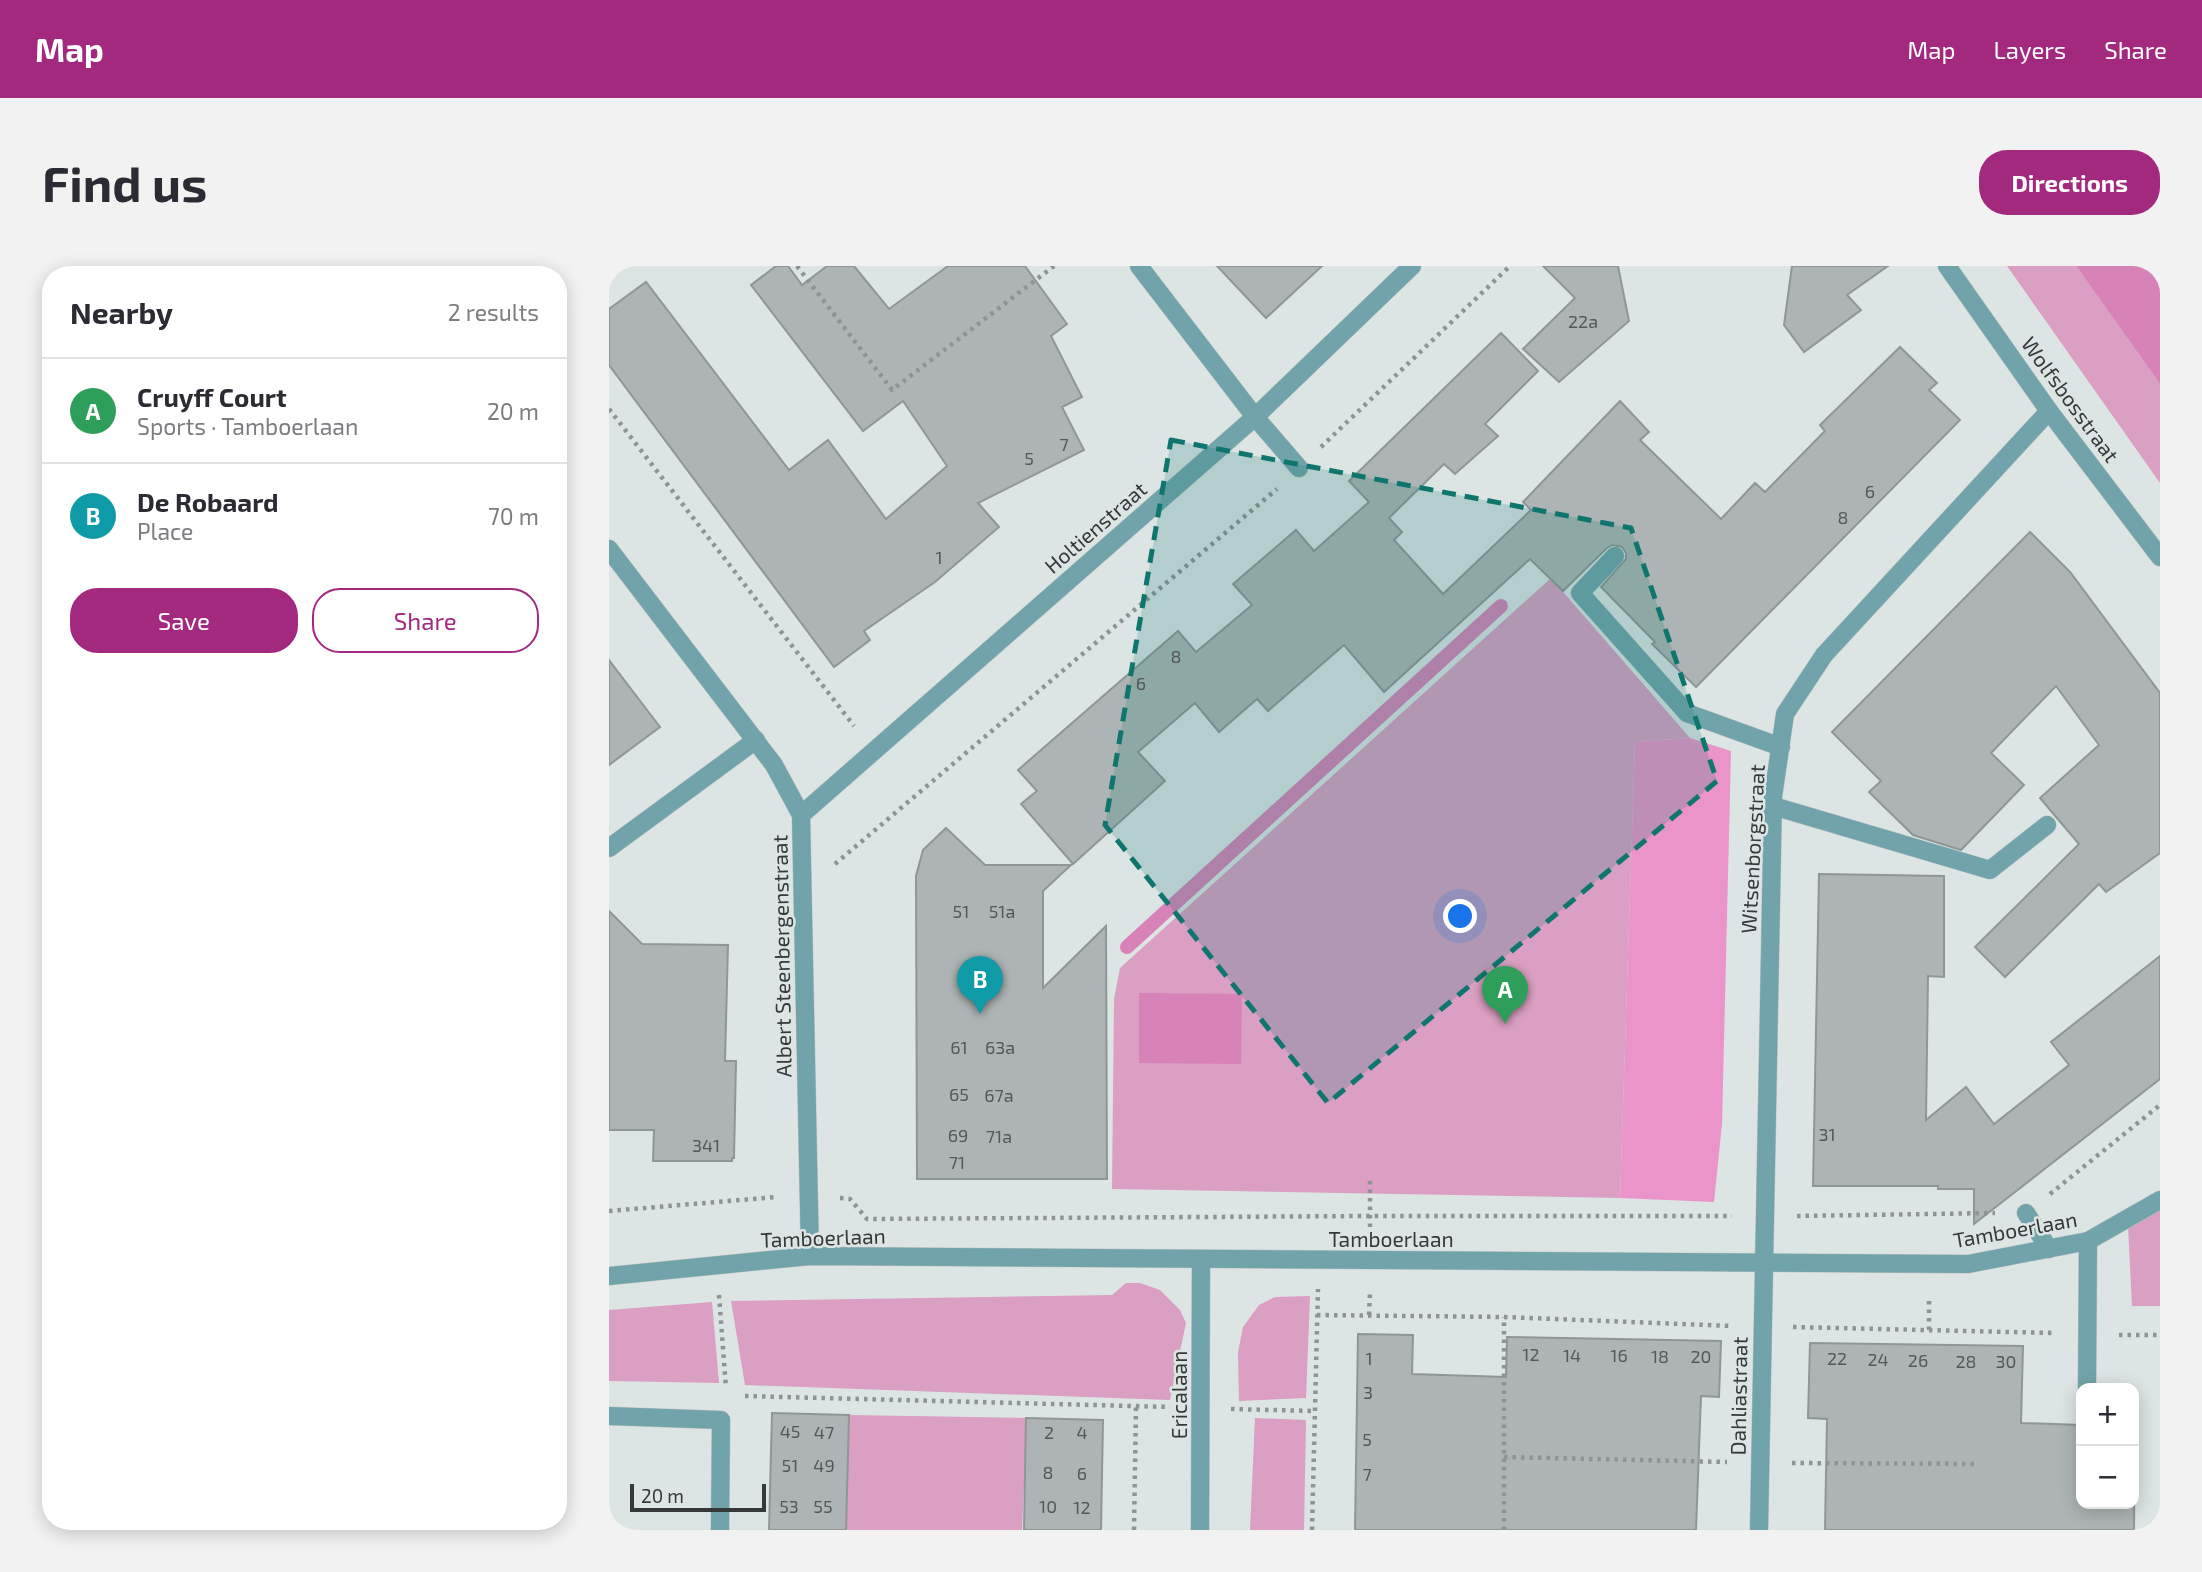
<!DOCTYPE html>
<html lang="en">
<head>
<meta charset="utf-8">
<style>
  body { margin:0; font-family:"Exo 2",sans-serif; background:#f2f2f3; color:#2b2b33 }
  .controls { position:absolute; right:21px; bottom:21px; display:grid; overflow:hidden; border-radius:14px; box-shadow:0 4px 18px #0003 }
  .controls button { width:63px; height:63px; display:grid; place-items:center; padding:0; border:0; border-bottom:2px solid #e1e1e2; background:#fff; color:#2b2b33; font:35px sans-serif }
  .scale { position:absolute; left:21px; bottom:18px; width:136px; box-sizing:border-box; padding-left:7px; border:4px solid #363939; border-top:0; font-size:19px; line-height:24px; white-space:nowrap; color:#363939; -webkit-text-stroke:5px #dde4e4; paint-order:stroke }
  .you { position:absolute; left:852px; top:651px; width:24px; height:24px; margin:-18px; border:5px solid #fff; border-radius:50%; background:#1a73e8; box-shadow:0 0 0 10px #1a73e833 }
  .badge { display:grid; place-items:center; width:46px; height:46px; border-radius:50%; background:#a3297e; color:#fff; font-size:23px; font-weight:700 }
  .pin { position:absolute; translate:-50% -58px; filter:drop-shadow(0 2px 4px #0008) }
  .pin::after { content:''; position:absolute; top:37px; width:24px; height:21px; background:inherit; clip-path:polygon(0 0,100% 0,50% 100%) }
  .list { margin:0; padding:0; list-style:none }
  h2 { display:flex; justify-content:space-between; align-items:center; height:91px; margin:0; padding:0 28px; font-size:30px }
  h2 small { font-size:23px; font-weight:400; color:#7c7c81 }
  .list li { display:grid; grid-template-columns:46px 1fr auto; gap:21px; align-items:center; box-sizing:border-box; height:105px; padding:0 28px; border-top:2px solid #e1e1e2 }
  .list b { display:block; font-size:26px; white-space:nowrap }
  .list p { margin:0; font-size:23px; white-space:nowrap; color:#7c7c81 }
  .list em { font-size:23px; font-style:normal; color:#7c7c81 }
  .actions { display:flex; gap:14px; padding:21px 28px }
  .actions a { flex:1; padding:16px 0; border:2px solid #a3297e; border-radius:28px; text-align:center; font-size:24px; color:#a3297e }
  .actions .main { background:#a3297e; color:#fff }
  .map { position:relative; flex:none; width:1551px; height:1264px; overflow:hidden; border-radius:28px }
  header { display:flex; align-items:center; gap:42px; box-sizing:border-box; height:98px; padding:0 35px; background:#a3297e; color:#fff }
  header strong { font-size:33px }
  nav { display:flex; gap:38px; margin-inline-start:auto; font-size:24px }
  .intro { display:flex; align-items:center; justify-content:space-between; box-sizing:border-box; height:168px; padding:0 42px }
  h1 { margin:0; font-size:49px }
  .button { padding:18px 32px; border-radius:28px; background:#a3297e; color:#fff; font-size:24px; font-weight:700 }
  main { display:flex; gap:42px; padding:0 42px }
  aside { flex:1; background:#fff; border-radius:28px; box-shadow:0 4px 18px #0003 }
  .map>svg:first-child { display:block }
  .green { fill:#da9fc2 }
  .forest { fill:#ea94c9 }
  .water { fill:#d783b7 }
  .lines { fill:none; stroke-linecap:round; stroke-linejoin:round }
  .stream { stroke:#d783b7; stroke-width:14 }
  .building { fill:#aeb4b5; stroke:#8f9696; stroke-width:2 }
  .minor-casing { stroke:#bcc2c2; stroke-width:19 }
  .path { stroke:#8e9393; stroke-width:4.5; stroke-dasharray:3.5 5; stroke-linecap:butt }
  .minor { stroke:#71a4aa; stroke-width:18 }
  .marked { fill:#0f766e; fill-opacity:0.2; stroke:#0f766e; stroke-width:5; stroke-dasharray:14 9; stroke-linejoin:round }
  .labels { text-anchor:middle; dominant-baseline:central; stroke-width:5; stroke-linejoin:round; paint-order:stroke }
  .number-label { font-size:18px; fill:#545858 }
  .street-label { font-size:21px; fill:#363939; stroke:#dde4e4 }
</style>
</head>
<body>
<header>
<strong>Map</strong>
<nav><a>Map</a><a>Layers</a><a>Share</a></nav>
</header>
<div class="intro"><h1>Find us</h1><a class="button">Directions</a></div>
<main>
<aside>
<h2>Nearby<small>2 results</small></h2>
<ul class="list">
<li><span class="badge" style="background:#2e9e5b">A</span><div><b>Cruyff Court</b><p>Sports · Tamboerlaan</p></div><em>20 m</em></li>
<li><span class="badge" style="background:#0f9aa8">B</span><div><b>De Robaard</b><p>Place</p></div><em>70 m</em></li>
</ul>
<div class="actions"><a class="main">Save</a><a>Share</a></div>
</aside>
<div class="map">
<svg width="1551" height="1264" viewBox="0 0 1551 1264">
  <rect width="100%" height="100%" fill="#dde4e4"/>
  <g class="green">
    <path d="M1398,0H1467L1551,118V217Z"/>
    <path d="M942,312L1081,472L1026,476L1011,932L503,923L505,733L511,702Z"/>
    <path d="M1551,942V1040H1523L1519,960Z"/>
    <path d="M517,1017H531L551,1024L571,1044L577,1057L561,1134L136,1119L122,1035L503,1029Z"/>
    <path d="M701,1030L697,1132L630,1135L629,1086L634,1061L650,1039L666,1031Z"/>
    <path d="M103,1036L110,1117L0,1115V1044Z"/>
    <path d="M240,1149L418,1152L413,1264H237Z"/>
    <path d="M646,1152L697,1154L695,1264H641Z"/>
  </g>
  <path class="forest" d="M1081,472L1122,485L1113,858L1105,936L1011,932L1026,476Z"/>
  <g class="water">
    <path d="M1467,0H1551V118Z"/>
    <path d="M530,727L633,728L632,798L530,797Z"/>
  </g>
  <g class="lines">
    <path class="stream" d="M518,681L892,340"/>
  </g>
  <g class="building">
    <path d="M167,0H179L193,19L218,0H245L280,43L339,0H416L458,58L442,70L473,131L453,141L475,184L369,237L390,261L326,316L255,365L261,374L225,401L0,99V43L37,16L180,204L219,174L277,253L338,200L294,135L254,165L142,19Z"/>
    <path d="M608,0H713L657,52Z"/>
    <path d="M934,0H1009L1020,55L950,116L914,83L966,32Z"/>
    <path d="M1183,0H1279L1238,29L1252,44L1195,86L1175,59Z"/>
    <path d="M892,67L929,105L876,158L889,170L846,208L835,198L780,252L793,266L785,274L834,328L922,244L914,236L1011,135L1040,166L1031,174L1112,253L1146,217L1156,226L1216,165L1211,159L1291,81L1328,117L1320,124L1351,154L1087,421L1043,378L1046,376L992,321L1017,293V287L1013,281L1003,279L998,282L954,325L921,293L775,426L735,379L659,445L648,433L610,466L586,437L529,486L556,515L464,598L412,538L428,525L409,504L569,365L587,386L643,339L624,318L687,264L705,285L760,236L740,215Z"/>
    <path d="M1421,266L1461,306L1551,427V587L1497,626L1490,618L1396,711L1366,681L1470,578L1431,532L1490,479L1447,420L1382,487L1415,519L1352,584L1304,569L1260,526L1272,515L1223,466Z"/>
    <path d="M0,394L51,461L0,499Z"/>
    <path d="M337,562L376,599H462L434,625V722L497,660L498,913H308L307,610L314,584Z"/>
    <path d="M1210,608L1335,610V711L1319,710L1317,854L1357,821L1385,858L1460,799L1442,776L1551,690V813L1365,958V923H1329V920H1204Z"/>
    <path d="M0,645L33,678L119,679L116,795H127L125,892H123V895H44L45,864H0Z"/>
    <path d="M749,1068L804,1069L803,1108L897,1111L898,1071L1112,1075L1110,1131L1092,1130L1087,1264H746Z"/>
    <path d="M1201,1077L1414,1080L1412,1157L1472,1159V1238H1525L1526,1159L1525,1264H1216L1218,1153L1199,1152Z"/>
    <path d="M163,1147L240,1149L237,1264H160Z"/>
    <path d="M417,1152L494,1154L492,1264H415Z"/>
  </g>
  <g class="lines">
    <defs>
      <g id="minor">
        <path d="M530,0L646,151L690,202"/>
        <path d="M1338,0L1440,145L1551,291"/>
        <path d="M0,283L165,499L192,549L201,990"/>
        <path d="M1006,290L971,327L1078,447L1172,481"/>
        <path d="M1164,540L1381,604L1438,559"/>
        <path d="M192,549L646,151L803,0"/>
        <path d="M0,582L147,474"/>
        <path d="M1417,947L1440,983"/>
        <path d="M0,1010L201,990L1359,998L1479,975L1551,934"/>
        <path d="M1478,1122L1479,975"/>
        <path d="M0,1150L112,1154L111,1264"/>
        <path d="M591,1264L592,993"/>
        <path d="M1150,1264L1164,531L1176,448L1215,389L1440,145"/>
      </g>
    </defs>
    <use href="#minor" class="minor-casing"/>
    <g class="path">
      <path d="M188,0L283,124L445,0"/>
      <path d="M0,143L245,460"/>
      <path d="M712,181L901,0"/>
      <path d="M226,598L668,223"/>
      <path d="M761,915V961"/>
      <path d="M1441,928L1551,839"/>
      <path d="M231,932L241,933L258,953L761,950H1123"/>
      <path d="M0,945L167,931"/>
      <path d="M1188,950L1386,947"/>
      <path d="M110,1029L117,1122"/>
      <path d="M708,1049L895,1051L1123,1060"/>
      <path d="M760,1049L761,1026"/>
      <path d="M1184,1061L1445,1067"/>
      <path d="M1320,1064V1030"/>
      <path d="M1510,1069H1551"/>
      <path d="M136,1130L561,1141"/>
      <path d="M622,1143L706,1145"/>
      <path d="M895,1191L1118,1196"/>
      <path d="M1183,1197L1367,1198"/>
      <path d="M525,1264L527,1140"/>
      <path d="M703,1264L709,1023"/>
      <path d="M895,1264V1051"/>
    </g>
    <use href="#minor" class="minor"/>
  </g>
  <path class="marked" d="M562,174L1022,262L1108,515L719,837L496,559Z"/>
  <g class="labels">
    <g class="number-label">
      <text x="974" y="55">22a</text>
      <text x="455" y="178">7</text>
      <text x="420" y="192">5</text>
      <text x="1261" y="225">6</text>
      <text x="1234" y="251">8</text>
      <text x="330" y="291">1</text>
      <text x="567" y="390">8</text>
      <text x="532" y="417">6</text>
      <text x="352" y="645">51</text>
      <text x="393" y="645">51a</text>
      <text x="350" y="781">61</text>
      <text x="391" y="781">63a</text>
      <text x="350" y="828">65</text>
      <text x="390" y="829">67a</text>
      <text x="1218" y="868">31</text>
      <text x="349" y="869">69</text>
      <text x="390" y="870">71a</text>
      <text x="97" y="879">341</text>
      <text x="348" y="896">71</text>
      <text x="922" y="1088">12</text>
      <text x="963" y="1089">14</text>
      <text x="1010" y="1089">16</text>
      <text x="1051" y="1090">18</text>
      <text x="1092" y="1090">20</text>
      <text x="760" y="1092">1</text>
      <text x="1228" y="1092">22</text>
      <text x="1269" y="1093">24</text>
      <text x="1309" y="1094">26</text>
      <text x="1357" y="1095">28</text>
      <text x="1397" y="1095">30</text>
      <text x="759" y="1126">3</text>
      <text x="181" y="1165">45</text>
      <text x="215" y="1166">47</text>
      <text x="440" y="1166">2</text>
      <text x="473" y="1166">4</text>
      <text x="758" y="1173">5</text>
      <text x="181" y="1199">51</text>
      <text x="215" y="1199">49</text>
      <text x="439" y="1206">8</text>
      <text x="473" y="1207">6</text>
      <text x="758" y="1208">7</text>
      <text x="180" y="1240">53</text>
      <text x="214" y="1240">55</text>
      <text x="439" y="1240">10</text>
      <text x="473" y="1241">12</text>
    </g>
    <g class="street-label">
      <text transform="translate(1462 133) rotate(54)">Wolfsbosstraat</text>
      <text transform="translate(486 261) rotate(-41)">Holtienstraat</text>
      <text transform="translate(1143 583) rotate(-87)">Witsenborgstraat</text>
      <text transform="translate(172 690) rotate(-91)">Albert Steenbergenstraat</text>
      <text transform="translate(1406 963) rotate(-10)">Tamboerlaan</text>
      <text transform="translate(214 971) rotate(-2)">Tamboerlaan</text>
      <text x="782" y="972">Tamboerlaan</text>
      <text transform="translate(569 1129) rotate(-90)">Ericalaan</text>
      <text transform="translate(1129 1130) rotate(-89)">Dahliastraat</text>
    </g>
  </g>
</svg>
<div class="controls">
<button>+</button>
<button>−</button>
</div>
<div class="scale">20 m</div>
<div class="you"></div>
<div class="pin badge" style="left:896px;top:758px;background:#2e9e5b">A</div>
<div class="pin badge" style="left:371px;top:748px;background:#0f9aa8">B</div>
</div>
</main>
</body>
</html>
